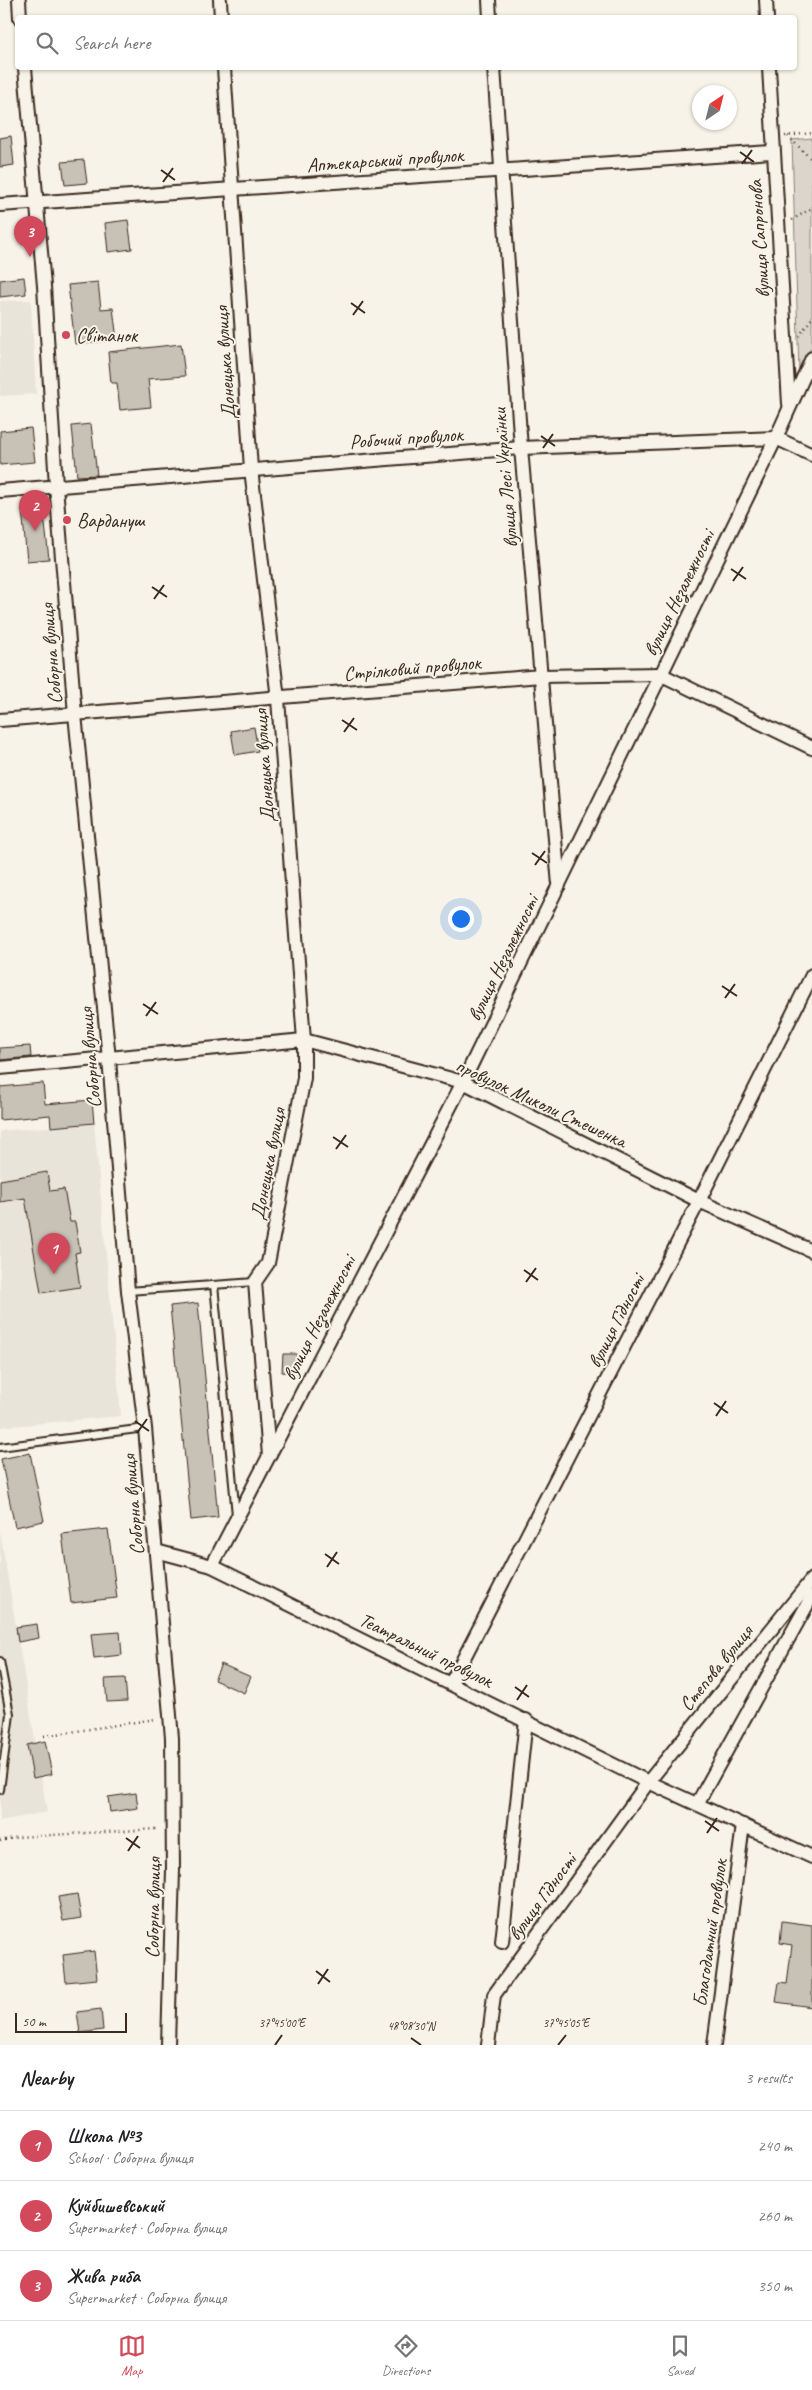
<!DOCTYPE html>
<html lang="en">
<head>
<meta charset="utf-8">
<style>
  body { margin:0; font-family:Caveat,sans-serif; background:#f2f2f2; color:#202124 }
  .compass { position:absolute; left:692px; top:85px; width:45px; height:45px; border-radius:50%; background:#fff; box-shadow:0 1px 4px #0004; rotate:35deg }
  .scale { position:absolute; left:15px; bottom:12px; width:112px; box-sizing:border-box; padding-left:5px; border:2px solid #3b2a1e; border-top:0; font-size:14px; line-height:18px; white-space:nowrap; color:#3b2a1e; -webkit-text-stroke:4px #f7f3e8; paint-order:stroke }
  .you { position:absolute; left:460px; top:918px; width:18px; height:18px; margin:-12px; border:4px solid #fff; border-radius:50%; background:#1a73e8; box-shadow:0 0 0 8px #1a73e833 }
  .badge { display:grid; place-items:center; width:32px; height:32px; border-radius:50%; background:#d1495b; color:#fff; font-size:16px; font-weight:700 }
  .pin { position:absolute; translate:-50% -41px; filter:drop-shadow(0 1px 2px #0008) }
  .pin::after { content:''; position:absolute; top:26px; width:18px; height:15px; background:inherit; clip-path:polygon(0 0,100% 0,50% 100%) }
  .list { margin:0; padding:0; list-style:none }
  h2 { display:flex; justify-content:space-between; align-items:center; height:65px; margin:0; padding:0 20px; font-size:21px }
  h2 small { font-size:16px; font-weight:400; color:#757577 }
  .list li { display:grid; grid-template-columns:32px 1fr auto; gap:15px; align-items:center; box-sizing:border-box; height:70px; padding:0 20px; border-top:1px solid #e0e0e0 }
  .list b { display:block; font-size:19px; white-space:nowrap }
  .list p { margin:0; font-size:16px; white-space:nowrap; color:#757577 }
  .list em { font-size:16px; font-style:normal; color:#757577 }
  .icon { flex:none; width:28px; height:28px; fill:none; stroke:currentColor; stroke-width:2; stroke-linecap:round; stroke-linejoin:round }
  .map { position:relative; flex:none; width:812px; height:2045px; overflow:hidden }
  .search { position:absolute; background:#fff; box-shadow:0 1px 4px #0004; left:15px; right:15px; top:15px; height:55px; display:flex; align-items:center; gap:12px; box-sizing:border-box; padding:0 18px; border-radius:5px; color:#757577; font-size:19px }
  .sheet { height:275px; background:#fff }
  nav { display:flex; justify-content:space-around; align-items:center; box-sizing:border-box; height:70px; border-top:1px solid #e0e0e0; background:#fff; font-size:14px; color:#757577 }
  nav a { display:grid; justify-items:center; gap:2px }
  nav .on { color:#d1495b }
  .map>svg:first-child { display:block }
  .built { fill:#e9e4d9 }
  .green { fill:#dbd6cb; stroke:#8b8074 }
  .building { fill:#c8c1b6; stroke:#3b2a1e }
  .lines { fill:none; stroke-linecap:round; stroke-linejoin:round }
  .service-casing { stroke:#3b2a1e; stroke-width:10 }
  .minor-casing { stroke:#3b2a1e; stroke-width:16 }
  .path { stroke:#3b2a1e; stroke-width:2.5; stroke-dasharray:1 4; stroke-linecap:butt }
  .service { stroke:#f7f3e8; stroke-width:6 }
  .minor { stroke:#f7f3e8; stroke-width:12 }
  .ticks { fill:none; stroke:#3b2a1e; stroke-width:2 }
  .poi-dot { fill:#d1495b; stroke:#f7f3e8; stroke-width:2 }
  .labels { text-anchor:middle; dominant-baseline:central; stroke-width:4; stroke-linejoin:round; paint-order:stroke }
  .street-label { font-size:20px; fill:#3b2a1e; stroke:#f7f3e8 }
  .poi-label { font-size:20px; fill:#3b2a1e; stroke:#f7f3e8; text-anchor:start }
  .ticks-label { font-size:12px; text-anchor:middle; fill:#3b2a1e; stroke:#f7f3e8; stroke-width:4; stroke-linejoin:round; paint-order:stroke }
</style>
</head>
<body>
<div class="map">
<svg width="812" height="2045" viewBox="0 0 812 2045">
  <rect width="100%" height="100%" fill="#f7f3e8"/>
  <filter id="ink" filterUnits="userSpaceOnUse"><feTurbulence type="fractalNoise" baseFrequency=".02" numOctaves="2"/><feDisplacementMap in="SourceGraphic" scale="10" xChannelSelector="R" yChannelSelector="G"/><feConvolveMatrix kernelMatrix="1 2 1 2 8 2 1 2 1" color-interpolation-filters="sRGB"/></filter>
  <g filter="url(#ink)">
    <g class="built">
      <path d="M31,300L36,394L0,396V301Z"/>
      <path d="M94,1123L121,1416L0,1427V1131Z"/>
      <path d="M0,1531L47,1812L0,1821Z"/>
    </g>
    <path class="green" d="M812,138V346L799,372L792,140Z"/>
    <g class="building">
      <path d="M11,136L14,165L0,167V138Z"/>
      <path d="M84,160L87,183L65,185L62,162Z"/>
      <path d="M128,220L132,249L108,252L105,223Z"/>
      <path d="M24,277L26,294L0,297V280Z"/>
      <path d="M98,282L101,309L113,308L117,340L75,344L68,285Z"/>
      <path d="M181,344L185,376L148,379L151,407L120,410L117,383H111L108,352Z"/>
      <path d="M91,424L97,475L77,476L72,426Z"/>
      <path d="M31,428L35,462L0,465V431Z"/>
      <path d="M43,507L49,559L27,561L22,509Z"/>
      <path d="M254,727L258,751L235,755L231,731Z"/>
      <path d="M30,1046L31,1057L0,1060V1048Z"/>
      <path d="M43,1083L45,1104L92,1100L94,1123L51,1127L50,1115L0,1120V1087Z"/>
      <path d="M47,1172L50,1191L64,1189L70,1222H75L80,1252L75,1253L80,1287L41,1293L25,1198L0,1202V1180Z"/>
      <path d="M198,1303L218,1517L191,1520L170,1306Z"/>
      <path d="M283,1354H297L296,1373L282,1372Z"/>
      <path d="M30,1453L44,1521L15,1527L1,1459Z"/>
      <path d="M108,1529L117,1598L71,1603L62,1534Z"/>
      <path d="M37,1624L39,1638L18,1642L16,1627Z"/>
      <path d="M120,1632L122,1655L94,1658L91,1634Z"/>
      <path d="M221,1664L251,1677L244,1693L214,1680Z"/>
      <path d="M125,1678L127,1701L107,1702L105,1679Z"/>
      <path d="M45,1741L52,1774L33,1778L27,1745Z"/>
      <path d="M136,1793L138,1808L110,1812L108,1797Z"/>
      <path d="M77,1894L81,1918L63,1921L58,1897Z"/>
      <path d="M782,1921L812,1925V2007L776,2002L779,1982L787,1983L792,1945L780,1943Z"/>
      <path d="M94,1951L97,1979L66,1982L63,1955Z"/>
      <path d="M101,2009L103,2030L80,2033L77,2012Z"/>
    </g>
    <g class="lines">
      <defs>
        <g id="service">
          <path d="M214,1285L236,1515"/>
          <path d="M128,1291L255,1282"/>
          <path d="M0,1447L145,1428"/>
          <path d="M0,1661L10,1714L0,1790"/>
        </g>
        <g id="minor">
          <path d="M19,0L20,18"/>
          <path d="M220,0L221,18"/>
          <path d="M489,0L490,18"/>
          <path d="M766,0L767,18"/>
          <path d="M25,68L44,286L56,486L75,714L109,1059L128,1291L145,1428L172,1738L173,1870L168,2045"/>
          <path d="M224,68L251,469L278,699L304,1040V1078L268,1263L255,1282L269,1456"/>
          <path d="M494,68L521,448L559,885"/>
          <path d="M769,68L789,404"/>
          <path d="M0,205L772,152"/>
          <path d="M0,491L521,448L776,438L812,455"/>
          <path d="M0,720L541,676L660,674L812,748"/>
          <path d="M0,1068L304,1040L463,1082L699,1201L812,1251"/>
          <path d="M156,1551L212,1566L644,1780L812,1857"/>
          <path d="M212,1566L463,1082L776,438L812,358"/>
          <path d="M451,1683L699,1201L812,975"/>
          <path d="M697,1804L812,1596"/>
          <path d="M502,1942L526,1720"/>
          <path d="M488,2045L494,1995L649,1781L812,1579"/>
          <path d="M714,2045L743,1825"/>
        </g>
      </defs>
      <use href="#service" class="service-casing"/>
      <use href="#minor" class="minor-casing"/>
      <g class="path">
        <path d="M785,136L812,133"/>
        <path d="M788,136L812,160"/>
        <path d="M792,220L812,208"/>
        <path d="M799,336L812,318"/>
        <path d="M44,1736L156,1719"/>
        <path d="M0,1841L18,1837L156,1829"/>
      </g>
      <use href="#service" class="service"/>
      <use href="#minor" class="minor"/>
    </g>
  </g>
  <path class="ticks" d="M740,152L754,162M742,164L752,150M161,170L175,180M163,182L173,168M351,303L365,313M353,315L363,301M541,436L555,446M543,448L553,434M731,569L746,579M733,581L743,567M152,587L167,597M154,599L164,585M342,720L357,730M344,732L354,718M532,853L547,863M535,865L545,851M722,986L737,996M725,998L735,984M143,1004L158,1014M146,1016L156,1002M333,1137L348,1147M336,1149L346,1135M524,1270L538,1280M526,1282L536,1268M714,1403L728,1413M716,1416L726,1401M135,1421L149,1431M137,1433L147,1419M325,1554L339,1564M327,1567L337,1552M515,1687L529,1697M517,1700L527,1685M705,1821L719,1831M707,1833L717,1818M126,1838L140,1848M128,1851L138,1836M316,1971L330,1982M318,1984L328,1969M411,2038L421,2045M275,2045L282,2035M558,2045L566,2035"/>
  <g class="poi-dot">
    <circle cx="66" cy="335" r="5"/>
    <circle cx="67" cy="520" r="5"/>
  </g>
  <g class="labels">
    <g class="street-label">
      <text transform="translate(385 160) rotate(-4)">Аптекарський провулок</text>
      <text transform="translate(759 239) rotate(-94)">вулиця Сапронова</text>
      <text transform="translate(225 363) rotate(-94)">Донецька вулиця</text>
      <text transform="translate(406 438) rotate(-4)">Робочий провулок</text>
      <text transform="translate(505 478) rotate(-95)">вулиця Лесі Українки</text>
      <text transform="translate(679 593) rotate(-64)">вулиця Незалежності</text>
      <text transform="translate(51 654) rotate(-95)">Соборна вулиця</text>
      <text transform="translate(412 668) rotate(-5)">Стрілковий провулок</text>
      <text transform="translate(264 766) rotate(-94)">Донецька вулиця</text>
      <text transform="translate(503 958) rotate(-64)">вулиця Незалежності</text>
      <text transform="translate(90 1058) rotate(-95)">Соборна вулиця</text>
      <text transform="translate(541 1103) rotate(25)">провулок Миколи Стешенка</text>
      <text transform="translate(268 1164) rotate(-79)">Донецька вулиця</text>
      <text transform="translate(319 1318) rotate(-63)">вулиця Незалежності</text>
      <text transform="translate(616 1321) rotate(-63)">вулиця Гідності</text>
      <text transform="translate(133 1505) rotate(-95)">Соборна вулиця</text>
      <text transform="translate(426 1650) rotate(26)">Театральний провулок</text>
      <text transform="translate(716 1668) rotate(-51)">Степова вулиця</text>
      <text transform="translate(542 1897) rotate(-54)">вулиця Гідності</text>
      <text transform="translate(153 1908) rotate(-89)">Соборна вулиця</text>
      <text transform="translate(710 1933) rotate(-82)">Благодатний провулок</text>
    </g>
    <g class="poi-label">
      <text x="76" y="335">Світанок</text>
      <text x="77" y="520">Вардануш</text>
    </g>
  </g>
  <g class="ticks-label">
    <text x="282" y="2027">37°45'00"E</text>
    <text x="566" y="2027">37°45'05"E</text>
    <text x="411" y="2030">48°08'30"N</text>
  </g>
</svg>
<svg class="compass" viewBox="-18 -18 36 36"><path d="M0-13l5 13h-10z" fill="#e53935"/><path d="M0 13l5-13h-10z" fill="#757577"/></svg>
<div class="scale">50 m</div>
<div class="you"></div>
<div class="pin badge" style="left:54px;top:1274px">1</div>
<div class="pin badge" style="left:35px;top:531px">2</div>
<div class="pin badge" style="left:30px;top:257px">3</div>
<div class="search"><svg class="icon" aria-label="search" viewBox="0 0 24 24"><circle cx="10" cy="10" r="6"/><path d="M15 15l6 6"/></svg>Search here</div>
</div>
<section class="sheet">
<h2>Nearby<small>3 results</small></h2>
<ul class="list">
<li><span class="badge">1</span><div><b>Школа №3</b><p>School · Соборна вулиця</p></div><em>240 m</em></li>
<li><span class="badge">2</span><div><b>Куйбишевський</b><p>Supermarket · Соборна вулиця</p></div><em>260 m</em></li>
<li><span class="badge">3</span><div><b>Жива риба</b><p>Supermarket · Соборна вулиця</p></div><em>350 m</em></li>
</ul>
</section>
<nav>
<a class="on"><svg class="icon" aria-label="map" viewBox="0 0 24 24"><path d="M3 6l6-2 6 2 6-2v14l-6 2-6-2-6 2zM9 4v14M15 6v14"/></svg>Map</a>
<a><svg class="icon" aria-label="directions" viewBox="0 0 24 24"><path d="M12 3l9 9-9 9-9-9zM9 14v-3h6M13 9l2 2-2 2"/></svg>Directions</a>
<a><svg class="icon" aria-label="saved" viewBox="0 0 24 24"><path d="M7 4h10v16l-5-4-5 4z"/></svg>Saved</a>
</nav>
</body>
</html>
